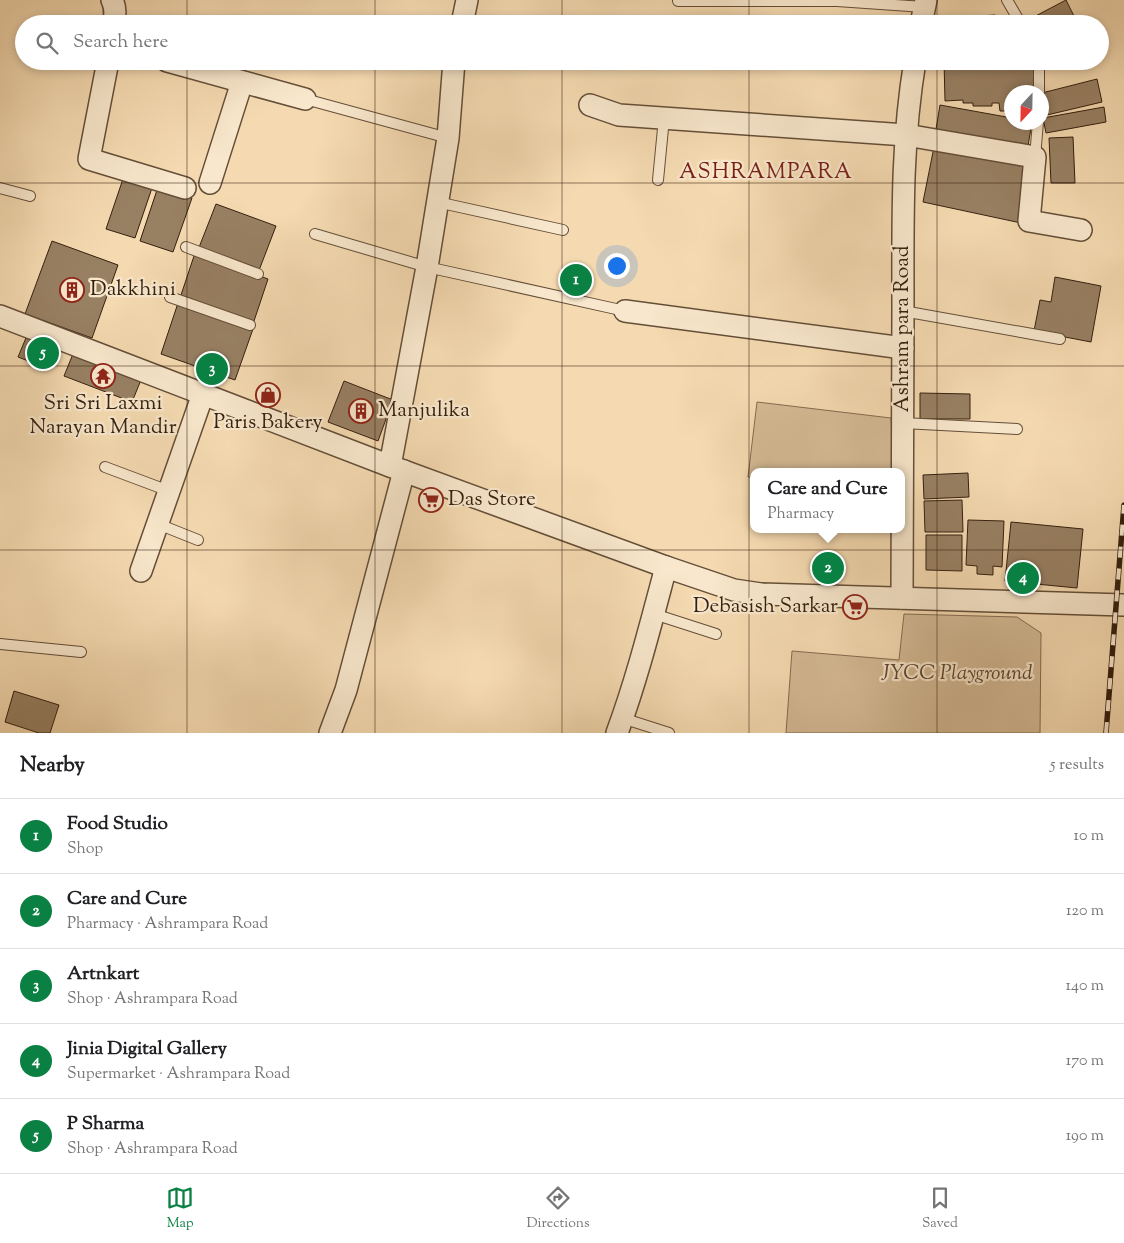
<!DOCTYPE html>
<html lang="en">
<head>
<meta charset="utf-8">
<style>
  body { margin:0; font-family:"Sorts Mill Goudy",serif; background:#f2f2f2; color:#202124 }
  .compass { position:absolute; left:1004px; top:85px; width:45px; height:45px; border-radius:50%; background:#fff; box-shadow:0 2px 8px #0003; rotate:202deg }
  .you { position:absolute; left:616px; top:265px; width:18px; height:18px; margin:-12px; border:4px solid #fff; border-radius:50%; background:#1a73e8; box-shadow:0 0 0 8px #1a73e833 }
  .badge { display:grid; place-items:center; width:32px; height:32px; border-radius:50%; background:#0b8043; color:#fff; font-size:16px; font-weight:700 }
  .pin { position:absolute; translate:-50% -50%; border:2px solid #fff; box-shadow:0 1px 5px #0006 }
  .popup { position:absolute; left:750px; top:468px; width:155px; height:65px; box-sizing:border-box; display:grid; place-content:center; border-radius:10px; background:#fff; filter:drop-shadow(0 1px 4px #0005); font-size:16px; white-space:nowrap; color:#757577 }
  .popup b { font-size:19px; color:#202124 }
  .popup::after { content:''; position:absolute; left:50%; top:100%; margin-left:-10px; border:10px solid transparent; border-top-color:#fff }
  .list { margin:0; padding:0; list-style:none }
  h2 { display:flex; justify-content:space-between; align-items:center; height:65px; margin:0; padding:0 20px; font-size:21px }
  h2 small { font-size:16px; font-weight:400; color:#757577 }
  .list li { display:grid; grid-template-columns:32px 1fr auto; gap:15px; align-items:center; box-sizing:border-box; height:75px; padding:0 20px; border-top:1px solid #e0e0e0 }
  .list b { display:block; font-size:19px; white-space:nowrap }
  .list p { margin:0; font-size:16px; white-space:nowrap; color:#757577 }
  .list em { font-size:16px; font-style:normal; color:#757577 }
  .icon { flex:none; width:28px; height:28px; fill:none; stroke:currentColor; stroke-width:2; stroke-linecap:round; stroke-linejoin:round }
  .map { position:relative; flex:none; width:1124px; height:733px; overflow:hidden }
  .search { position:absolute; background:#fff; box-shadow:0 2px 8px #0003; left:15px; right:15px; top:15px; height:55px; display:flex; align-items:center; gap:12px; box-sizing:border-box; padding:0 18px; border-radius:28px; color:#757577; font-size:19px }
  .sheet { height:440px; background:#fff }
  nav { display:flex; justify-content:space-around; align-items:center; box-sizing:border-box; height:70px; border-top:1px solid #e0e0e0; background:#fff; font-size:14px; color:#757577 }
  nav a { display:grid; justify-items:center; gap:2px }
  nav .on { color:#0b8043 }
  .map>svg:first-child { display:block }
  .green { fill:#d4ba95; stroke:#846c52 }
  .building { fill:#988063; stroke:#341f0f }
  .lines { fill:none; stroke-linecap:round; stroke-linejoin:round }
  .lane-casing { stroke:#644e38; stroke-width:12 }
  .street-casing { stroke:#644e38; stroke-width:24 }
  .lane { stroke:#f8e7cc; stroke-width:10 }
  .street { stroke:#f8e7cc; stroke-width:21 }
  .rail-casing { stroke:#341f0f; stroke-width:5.5 }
  .rail { stroke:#f8e7cc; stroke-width:4; stroke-dasharray:11; stroke-linecap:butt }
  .grid { fill:none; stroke:#341f0f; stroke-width:1; stroke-opacity:0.55 }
  .labels { text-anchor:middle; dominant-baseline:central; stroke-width:4.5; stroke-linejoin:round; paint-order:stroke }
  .poi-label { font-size:21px; fill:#341f0f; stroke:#f8e7cc; text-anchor:start }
  .street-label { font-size:21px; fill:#341f0f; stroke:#f8e7cc }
  .park-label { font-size:21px; font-style:italic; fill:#5c4630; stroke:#f8e7cc }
  .neighbourhood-label { font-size:22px; letter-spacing:1px; fill:#7a1f14; stroke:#f8e7cc }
</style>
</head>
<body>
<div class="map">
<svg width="1124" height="733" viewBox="0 0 1124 733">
  <rect width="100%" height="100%" fill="#f5dab1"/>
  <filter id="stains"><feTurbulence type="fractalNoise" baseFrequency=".004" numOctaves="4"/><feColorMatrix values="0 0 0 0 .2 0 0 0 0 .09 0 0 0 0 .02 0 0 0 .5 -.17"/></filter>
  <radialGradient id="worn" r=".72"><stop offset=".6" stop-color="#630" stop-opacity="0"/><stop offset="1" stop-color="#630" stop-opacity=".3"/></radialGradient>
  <g class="green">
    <path d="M757,402L891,418L894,472H754V478L748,477Z"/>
    <path d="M904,614L1017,617L1041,633L1040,733H786L792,651L899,660Z"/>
  </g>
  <g class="building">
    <path d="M1066,0L1078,24H1030L1028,20Z"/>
    <path d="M995,15L996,24H950L949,18Z"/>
    <path d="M944,61H1034V92H1012V111H1000L999,103H992V106H973V103H963V100L945,101Z"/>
    <path d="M1097,79L1102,102L1047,115L1042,93Z"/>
    <path d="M940,105L1012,118V122H1032L1027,152L935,135Z"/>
    <path d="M1104,107L1106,122L1046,133L1043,118Z"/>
    <path d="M1073,137L1075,183H1051L1049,138Z"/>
    <path d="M934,147L1033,167L1021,223L923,202Z"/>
    <path d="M124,176L153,185L135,238L106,229Z"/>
    <path d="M158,187L192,198L173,252L140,241Z"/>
    <path d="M216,204L276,226L258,273L198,250Z"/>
    <path d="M52,241L118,265L92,338L25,314Z"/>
    <path d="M195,253L268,279L253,324L180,298Z"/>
    <path d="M1055,277L1101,286L1091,342L1034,331L1040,300L1051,302Z"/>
    <path d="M178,303L253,329L235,380L161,354Z"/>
    <path d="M28,333L46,340L36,364L18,357Z"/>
    <path d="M75,349L143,375L132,402L64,376Z"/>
    <path d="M344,381L393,400L378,441L328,422Z"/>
    <path d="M920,393L970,394V419H920Z"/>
    <path d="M968,473L969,497L924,499L923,475Z"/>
    <path d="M962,500L963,532H925L924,501Z"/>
    <path d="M968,520L1004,521L1002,567L993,566V575L977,574V566L966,565Z"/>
    <path d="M1011,522L1083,529L1077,588L1005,581Z"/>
    <path d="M926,535H962V571L926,570Z"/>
    <path d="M14,691L59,705L50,733H39L5,722Z"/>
  </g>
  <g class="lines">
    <defs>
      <g id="lane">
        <path d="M1007,0L1021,24"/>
        <path d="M678,1H837L924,7"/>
        <path d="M1039,61V92"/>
        <path d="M305,99L448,138"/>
        <path d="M1035,157L1038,122"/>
        <path d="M658,180L664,118"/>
        <path d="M0,188L30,196"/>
        <path d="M437,202L563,230"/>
        <path d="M315,234L427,267L625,311"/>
        <path d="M186,247L258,274"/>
        <path d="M170,297L250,325"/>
        <path d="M903,311L1060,339"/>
        <path d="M903,423L1017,429"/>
        <path d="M105,467L169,491"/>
        <path d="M158,524L198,540"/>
        <path d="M654,614L716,634"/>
        <path d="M0,644L81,652"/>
        <path d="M622,718L669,733"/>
      </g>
      <g id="street">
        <path d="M112,0C116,8 115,15 114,24"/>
        <path d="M462,24L467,0"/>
        <path d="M921,24L926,0"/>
        <path d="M108,61L89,159L185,188"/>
        <path d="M167,61L305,99"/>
        <path d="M590,105L619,115L906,135L1035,157L1029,221L1081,230"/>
        <path d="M210,183L242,82"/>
        <path d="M625,311L903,348"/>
        <path d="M0,316L390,466L666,567L734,590L761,594L1124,605"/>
        <path d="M390,466L427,267L448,138L454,61"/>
        <path d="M141,571L203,394"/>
        <path d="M902,598C903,502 903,406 903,310C903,227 901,144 915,61"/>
        <path d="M330,733L346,690L404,471"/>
        <path d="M617,733C637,679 651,623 666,567"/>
      </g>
    </defs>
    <use href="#lane" class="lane-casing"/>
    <use href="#street" class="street-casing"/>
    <use href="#lane" class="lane"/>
    <use href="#street" class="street"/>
    <defs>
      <path id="rail" d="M1106,733L1124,505"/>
    </defs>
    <use href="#rail" class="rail-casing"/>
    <use href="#rail" class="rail"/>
  </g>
  <path class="grid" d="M187,0V24M375,0V24M562,0V24M749,0V24M937,0V24M187,61V733M375,61V733M562,61V733M749,61V733M937,61V733M0,183H1124M0,366H1124M0,550H1124"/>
  <defs>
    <symbol id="building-ring" viewBox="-11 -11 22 22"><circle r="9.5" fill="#f8e7cc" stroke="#8f2418" stroke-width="1.5"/><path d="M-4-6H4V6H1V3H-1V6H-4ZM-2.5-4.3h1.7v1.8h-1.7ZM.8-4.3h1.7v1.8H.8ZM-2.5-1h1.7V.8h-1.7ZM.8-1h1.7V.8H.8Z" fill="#8f2418"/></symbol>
    <symbol id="temple-ring" viewBox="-11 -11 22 22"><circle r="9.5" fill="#f8e7cc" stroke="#8f2418" stroke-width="1.5"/><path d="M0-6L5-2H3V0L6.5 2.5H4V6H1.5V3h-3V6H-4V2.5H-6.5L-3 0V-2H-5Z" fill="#8f2418"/></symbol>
    <symbol id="shop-ring" viewBox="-11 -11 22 22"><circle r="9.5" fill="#f8e7cc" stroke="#8f2418" stroke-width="1.5"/><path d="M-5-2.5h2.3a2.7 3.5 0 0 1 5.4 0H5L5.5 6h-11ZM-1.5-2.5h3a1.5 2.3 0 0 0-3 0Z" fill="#8f2418"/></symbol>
    <symbol id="supermarket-ring" viewBox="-11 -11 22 22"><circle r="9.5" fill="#f8e7cc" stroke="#8f2418" stroke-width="1.5"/><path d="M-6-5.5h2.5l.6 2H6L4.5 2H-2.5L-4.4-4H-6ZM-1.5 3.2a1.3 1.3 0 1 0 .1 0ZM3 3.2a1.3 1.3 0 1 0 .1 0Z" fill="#8f2418"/></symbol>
  </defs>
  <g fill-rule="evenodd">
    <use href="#building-ring" x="58" y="276" width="28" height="28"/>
    <use href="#temple-ring" x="89" y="362" width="28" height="28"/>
    <use href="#shop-ring" x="254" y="381" width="28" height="28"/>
    <use href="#building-ring" x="347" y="397" width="28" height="28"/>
    <use href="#supermarket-ring" x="417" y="486" width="28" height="28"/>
    <use href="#supermarket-ring" x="841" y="593" width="28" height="28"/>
  </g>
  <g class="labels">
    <g class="poi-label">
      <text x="90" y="290">Dakkhini</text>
      <text x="103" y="404" text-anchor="middle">Sri Sri Laxmi<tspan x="103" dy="24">Narayan Mandir</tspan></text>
      <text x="378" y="411">Manjulika</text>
      <text x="268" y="423" text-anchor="middle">Paris Bakery</text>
      <text x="448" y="500">Das Store</text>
      <text x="838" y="607" text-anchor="end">Debasish Sarkar</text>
    </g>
    <g class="street-label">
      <text transform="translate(903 329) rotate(-90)">Ashram para Road</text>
    </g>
    <g class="park-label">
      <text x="957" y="674">JYCC Playground</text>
    </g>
    <g class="neighbourhood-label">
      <text x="766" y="173">ASHRAMPARA</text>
    </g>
  </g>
  <rect width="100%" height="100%" filter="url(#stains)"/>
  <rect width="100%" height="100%" fill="url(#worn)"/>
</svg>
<svg class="compass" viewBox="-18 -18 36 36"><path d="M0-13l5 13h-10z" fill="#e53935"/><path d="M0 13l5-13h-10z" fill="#757577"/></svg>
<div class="you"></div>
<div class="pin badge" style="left:576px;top:280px">1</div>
<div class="pin badge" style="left:828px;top:568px">2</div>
<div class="popup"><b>Care and Cure</b>Pharmacy</div>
<div class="pin badge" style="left:212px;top:369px">3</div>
<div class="pin badge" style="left:1023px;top:578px">4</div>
<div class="pin badge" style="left:43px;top:353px">5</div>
<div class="search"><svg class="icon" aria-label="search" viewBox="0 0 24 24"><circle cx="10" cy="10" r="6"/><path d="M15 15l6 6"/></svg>Search here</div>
</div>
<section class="sheet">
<h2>Nearby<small>5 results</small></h2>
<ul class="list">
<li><span class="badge">1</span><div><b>Food Studio</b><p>Shop</p></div><em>10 m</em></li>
<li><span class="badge">2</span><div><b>Care and Cure</b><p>Pharmacy · Ashrampara Road</p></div><em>120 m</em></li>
<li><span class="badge">3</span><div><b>Artnkart</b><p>Shop · Ashrampara Road</p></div><em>140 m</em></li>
<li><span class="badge">4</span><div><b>Jinia Digital Gallery</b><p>Supermarket · Ashrampara Road</p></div><em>170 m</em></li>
<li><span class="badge">5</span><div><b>P Sharma</b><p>Shop · Ashrampara Road</p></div><em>190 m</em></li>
</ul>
</section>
<nav>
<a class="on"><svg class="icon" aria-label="map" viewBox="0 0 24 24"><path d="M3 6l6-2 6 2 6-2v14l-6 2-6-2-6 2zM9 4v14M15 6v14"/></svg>Map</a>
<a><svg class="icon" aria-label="directions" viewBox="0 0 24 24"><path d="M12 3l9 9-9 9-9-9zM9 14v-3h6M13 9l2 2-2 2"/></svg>Directions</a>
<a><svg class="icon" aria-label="saved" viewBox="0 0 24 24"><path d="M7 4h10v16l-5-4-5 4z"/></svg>Saved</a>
</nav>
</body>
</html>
